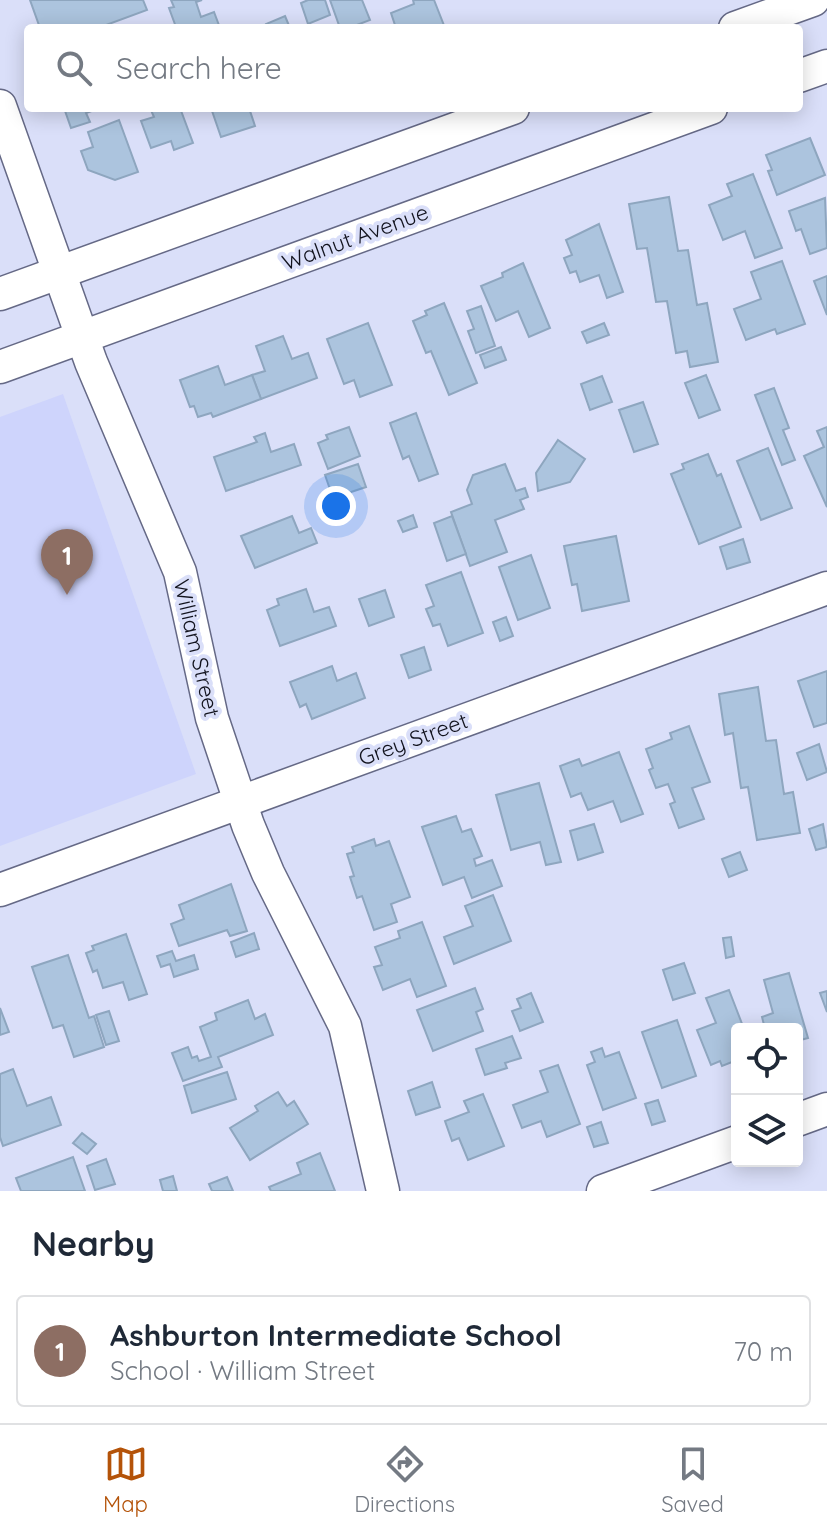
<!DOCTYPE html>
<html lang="en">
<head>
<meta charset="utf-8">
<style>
  body { margin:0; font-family:Quicksand,sans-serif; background:#f6f6f7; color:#1f2937 }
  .controls { position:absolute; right:24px; bottom:24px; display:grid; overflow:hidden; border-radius:8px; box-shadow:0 4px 20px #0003 }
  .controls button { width:72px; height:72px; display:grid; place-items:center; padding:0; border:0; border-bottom:2px solid #e0e1e3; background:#fff; color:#1f2937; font:40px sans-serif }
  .you { position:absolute; left:336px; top:506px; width:28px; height:28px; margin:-20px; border:6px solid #fff; border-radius:50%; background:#1a73e8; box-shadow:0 0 0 12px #1a73e833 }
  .badge { display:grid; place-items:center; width:52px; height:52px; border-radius:50%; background:#b45309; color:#fff; font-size:26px; font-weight:700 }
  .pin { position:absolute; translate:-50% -66px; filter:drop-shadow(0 2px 4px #0008) }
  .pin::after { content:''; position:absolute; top:42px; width:28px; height:24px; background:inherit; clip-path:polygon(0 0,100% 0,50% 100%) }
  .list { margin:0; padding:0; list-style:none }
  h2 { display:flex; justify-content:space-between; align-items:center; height:104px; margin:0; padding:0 32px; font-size:34px }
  h2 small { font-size:26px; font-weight:400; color:#747a83 }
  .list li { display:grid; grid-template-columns:52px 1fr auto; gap:24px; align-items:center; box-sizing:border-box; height:112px; margin:0 16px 16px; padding:0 16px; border:2px solid #e0e1e3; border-radius:8px }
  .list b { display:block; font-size:30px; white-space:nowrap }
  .list p { margin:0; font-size:26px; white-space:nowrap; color:#747a83 }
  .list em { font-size:26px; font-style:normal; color:#747a83 }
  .icon { flex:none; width:44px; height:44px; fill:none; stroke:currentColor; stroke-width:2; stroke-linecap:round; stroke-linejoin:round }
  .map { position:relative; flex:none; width:827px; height:1191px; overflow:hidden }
  .search { position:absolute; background:#fff; box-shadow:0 4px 20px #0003; left:24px; right:24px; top:24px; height:88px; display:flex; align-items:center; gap:20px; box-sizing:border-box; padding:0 28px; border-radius:8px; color:#747a83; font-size:30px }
  .sheet { height:232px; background:#fff }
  nav { display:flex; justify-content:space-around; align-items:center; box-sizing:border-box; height:112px; border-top:2px solid #e0e1e3; background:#fff; font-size:22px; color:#747a83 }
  nav a { display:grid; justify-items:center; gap:4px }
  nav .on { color:#b45309 }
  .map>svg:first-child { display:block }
  .built { fill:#ced4fc }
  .building { fill:#acc4de; stroke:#8ea6bf; stroke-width:2 }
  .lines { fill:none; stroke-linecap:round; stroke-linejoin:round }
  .minor-casing { stroke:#656986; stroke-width:35 }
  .minor { stroke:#fff; stroke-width:32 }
  .labels { text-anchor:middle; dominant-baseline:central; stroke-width:8; stroke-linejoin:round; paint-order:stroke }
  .street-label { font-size:22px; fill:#11121d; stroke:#dadff9 }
</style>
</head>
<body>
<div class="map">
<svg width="827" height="1191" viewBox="0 0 827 1191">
  <rect width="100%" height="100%" fill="#dadff9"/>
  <path class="built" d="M63,394L196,774L0,846V417Z"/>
  <g class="building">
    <path d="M30,0H143L147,10L98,28H40Z"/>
    <path d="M171,0H202L196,2L201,17L214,12L220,28L176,27L169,8L174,7Z"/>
    <path d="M308,0H325L330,15L308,24L301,3Z"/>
    <path d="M330,0H362L370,20L349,28H340Z"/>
    <path d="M413,0H434L445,28H396L391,13L414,4Z"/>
    <path d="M285,16L290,28H267L266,24Z"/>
    <path d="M64,108H100L86,113L90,122L71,128Z"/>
    <path d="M150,108H180L193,143L174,150L171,141L151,148L141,121L154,117Z"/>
    <path d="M211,108H249L255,126L221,137Z"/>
    <path d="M119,120L138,172L115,180L88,170L81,151L93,147L88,132Z"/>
    <path d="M810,138L825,175L777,195L768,171L772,170L766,155Z"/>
    <path d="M753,174L782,248L755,258L745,231L723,240L709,205L732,196L727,184Z"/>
    <path d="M669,197L678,251L688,250L697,305L707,303L718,362L690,367L687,351L676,353L667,301L656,302L647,248L637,249L629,204Z"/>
    <path d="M825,198L827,248L810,254L801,229L796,231L789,211Z"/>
    <path d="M599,224L623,292L607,298L599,275L580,282L576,271L570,273L564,258L572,255L566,240Z"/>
    <path d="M782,261L805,324L777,334L775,329L746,340L734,309L761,299L751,272Z"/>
    <path d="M523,263L550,328L529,337L518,311L496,321L481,286L503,277L502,273Z"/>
    <path d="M827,276V315L814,281Z"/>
    <path d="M444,303L477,383L449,395L431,351L426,353L413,321L427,315L425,311Z"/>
    <path d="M481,306L495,346L476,353L468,331L474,329L467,311Z"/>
    <path d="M368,323L392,385L360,397L354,380L344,384L327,339Z"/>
    <path d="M604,323L609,335L587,343L582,332Z"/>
    <path d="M283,336L292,359L308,353L317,378L261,399L252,375L265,371L256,346Z"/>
    <path d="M501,347L506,360L485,368L480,355Z"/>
    <path d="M218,366L225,385L252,375L261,399L213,417L211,413L198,417L194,406L190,407L180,380Z"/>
    <path d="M706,375L720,410L699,418L685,383Z"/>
    <path d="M602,376L612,402L590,410L581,384Z"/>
    <path d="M774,388L789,428L783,430L795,460L782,465L755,395Z"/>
    <path d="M643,402L658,444L634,452L619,410Z"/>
    <path d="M416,413L438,474L419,481L409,456L403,459L390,423Z"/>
    <path d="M349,427L360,456L328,469L318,443L328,439L326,435Z"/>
    <path d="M827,427V507L804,456L824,447L817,431Z"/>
    <path d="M265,433L271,452L294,444L301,465L226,491L214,457L257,442L254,437Z"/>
    <path d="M558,440L585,459L570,482L538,491L536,473Z"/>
    <path d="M768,448L792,508L761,520L737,461Z"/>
    <path d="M708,454L717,476L721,474L741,527L699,544L671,474L684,469L682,464Z"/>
    <path d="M358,464L366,487L333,498L325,475Z"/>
    <path d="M505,464L516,491L525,488L528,497L520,500L524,509L495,520L507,552L470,566L451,512L472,504L467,490L473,475Z"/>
    <path d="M413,515L417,527L403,532L398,521Z"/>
    <path d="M292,516L299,533L311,528L317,543L255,568L241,536Z"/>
    <path d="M452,516L466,554L447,561L434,523Z"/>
    <path d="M616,536L629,601L582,611L577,584L572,585L564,546Z"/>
    <path d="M743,539L750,562L727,569L720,547Z"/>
    <path d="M531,555L550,608L518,620L499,567Z"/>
    <path d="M461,572L483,633L448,646L440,624L433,626L426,609L434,606L426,585Z"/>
    <path d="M306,589L314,612L329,607L336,626L280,646L267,610L279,605L277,599Z"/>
    <path d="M385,590L394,617L369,626L359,599Z"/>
    <path d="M506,617L513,636L500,641L493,622Z"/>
    <path d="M424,647L431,670L409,678L401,655Z"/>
    <path d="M332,666L337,681L356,673L365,698L312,719L306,704L300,707L290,682Z"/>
    <path d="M827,671V723L814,727L798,681Z"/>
    <path d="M758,687L766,741L776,740L784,794L793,792L800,833L757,840L748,787L741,788L733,733L725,735L719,694Z"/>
    <path d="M689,726L710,782L692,788L704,819L679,828L670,804L675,802L668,784L656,788L649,770L653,768L646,749L672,739L670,733Z"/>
    <path d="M819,744L827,772L807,780L797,753Z"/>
    <path d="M619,752L643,814L621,822L613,801L588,810L581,793L571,797L560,766L579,759L582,766Z"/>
    <path d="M539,783L561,862L546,865L540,842L511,850L496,795Z"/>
    <path d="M456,816L462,832L471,829L482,856L474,859L476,866L492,860L502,886L472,898L464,877L443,885L422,827Z"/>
    <path d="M594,824L603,852L578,860L570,831Z"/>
    <path d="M823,824L827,847L816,850L809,829Z"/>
    <path d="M374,839L376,846L389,841L410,897L391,904L397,922L374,930L362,896L357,898L350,877L354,876L347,854L354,852L352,847Z"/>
    <path d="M740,852L747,870L729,877L722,859Z"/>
    <path d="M231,884L247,931L230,936L227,930L179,946L171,924L184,919L179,905Z"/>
    <path d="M493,895L511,941L454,964L444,937L473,926L465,906Z"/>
    <path d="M422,922L446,986L417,997L410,979L383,990L374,967L382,965L375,947L400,938L398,931Z"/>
    <path d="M254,933L259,949L236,957L231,942Z"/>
    <path d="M126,934L147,994L129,1000L123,982L103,988L97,970L93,972L86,953L94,950L92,946Z"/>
    <path d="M731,937L734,956L726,958L723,938Z"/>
    <path d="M172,951L176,961L194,955L198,969L174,977L170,964L161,967L157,956Z"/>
    <path d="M68,955L89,1018L94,1016L104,1047L74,1057L63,1025L53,1028L32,967Z"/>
    <path d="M684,963L695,993L673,1000L663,970Z"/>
    <path d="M789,973L808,1038L797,1041V1029H765L762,1017L773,1013L764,980Z"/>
    <path d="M475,988L483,1009L476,1012L483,1031L433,1051L417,1010Z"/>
    <path d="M729,990L744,1029H737V1060L722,1066L720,1061L711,1065L697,1030L716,1023L706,998Z"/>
    <path d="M827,991V1012L820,993Z"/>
    <path d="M531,993L543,1022L520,1031L512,1011L521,1008L517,999Z"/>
    <path d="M248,1000L255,1019L265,1014L273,1035L218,1057L222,1067L183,1081L172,1053L188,1047L192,1058L197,1056L199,1061L211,1057L200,1027L217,1020L215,1013Z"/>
    <path d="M0,1008L9,1032L0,1035Z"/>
    <path d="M109,1011L119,1041L106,1045L96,1015Z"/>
    <path d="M677,1020L696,1076L662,1088L642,1032Z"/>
    <path d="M512,1036L521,1058L505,1063L507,1068L485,1075L476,1049Z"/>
    <path d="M602,1048L605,1057L619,1052L636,1098L603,1110L587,1065L595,1062L591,1052Z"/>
    <path d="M558,1065L580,1124L547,1137L541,1121L522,1128L513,1105L548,1092L540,1071Z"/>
    <path d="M13,1069L27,1106L51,1097L61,1125L3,1146L0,1137V1074Z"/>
    <path d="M227,1072L236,1099L192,1113L184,1086Z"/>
    <path d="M432,1082L440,1107L416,1115L408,1091Z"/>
    <path d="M278,1092L287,1106L294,1101L308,1124L250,1160L230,1128L258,1111L255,1106Z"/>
    <path d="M483,1094L504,1146L468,1160L459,1138L452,1141L445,1121L469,1112L464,1101Z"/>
    <path d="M658,1100L665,1121L652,1125L645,1104Z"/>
    <path d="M601,1122L608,1143L594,1147L587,1127Z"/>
    <path d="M82,1133L96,1144L87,1154L73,1143Z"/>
    <path d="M320,1153L335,1191H271L269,1187L301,1174L297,1163Z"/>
    <path d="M73,1157L85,1191H21L16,1178Z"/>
    <path d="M106,1159L115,1184L95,1190L87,1166Z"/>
    <path d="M173,1176L177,1191H163L160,1180Z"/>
    <path d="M227,1177L233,1191H212L209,1184Z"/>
  </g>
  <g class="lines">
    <defs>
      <g id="minor">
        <path d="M735,28L813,0"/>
        <path d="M799,76L827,66"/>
        <path d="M0,106L91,362L180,572L212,718L248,825L268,873L345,1026L383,1191"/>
        <path d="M0,294L513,108"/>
        <path d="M0,367L711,108"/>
        <path d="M0,890L827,588"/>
        <path d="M797,1120L827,1109"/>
        <path d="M603,1191L737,1142"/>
      </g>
    </defs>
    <use href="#minor" class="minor-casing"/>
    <use href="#minor" class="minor"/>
  </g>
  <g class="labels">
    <g class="street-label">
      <text transform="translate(355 237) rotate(-20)">Walnut Avenue</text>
      <text transform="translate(197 648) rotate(77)">William Street</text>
      <text transform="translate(413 739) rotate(-20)">Grey Street</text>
    </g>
  </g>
</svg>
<div class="controls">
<button><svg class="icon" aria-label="locate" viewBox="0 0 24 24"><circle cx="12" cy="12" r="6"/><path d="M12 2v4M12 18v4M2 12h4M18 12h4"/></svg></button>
<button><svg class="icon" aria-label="layers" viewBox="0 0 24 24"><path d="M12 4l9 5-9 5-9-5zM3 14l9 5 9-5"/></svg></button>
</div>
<div class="you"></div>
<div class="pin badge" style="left:67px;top:595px;background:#8d6e63">1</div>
<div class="search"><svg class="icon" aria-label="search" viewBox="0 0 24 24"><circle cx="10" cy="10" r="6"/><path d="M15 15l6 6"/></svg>Search here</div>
</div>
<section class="sheet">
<h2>Nearby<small></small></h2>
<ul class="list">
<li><span class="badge" style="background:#8d6e63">1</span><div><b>Ashburton Intermediate School</b><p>School · William Street</p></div><em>70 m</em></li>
</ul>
</section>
<nav>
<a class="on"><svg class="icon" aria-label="map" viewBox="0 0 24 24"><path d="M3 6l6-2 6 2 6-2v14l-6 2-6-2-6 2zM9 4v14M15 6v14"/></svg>Map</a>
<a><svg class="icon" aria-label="directions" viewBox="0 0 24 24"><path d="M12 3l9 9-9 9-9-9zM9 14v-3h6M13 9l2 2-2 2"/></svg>Directions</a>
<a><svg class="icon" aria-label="saved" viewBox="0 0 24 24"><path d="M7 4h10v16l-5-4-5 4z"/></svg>Saved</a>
</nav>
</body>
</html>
